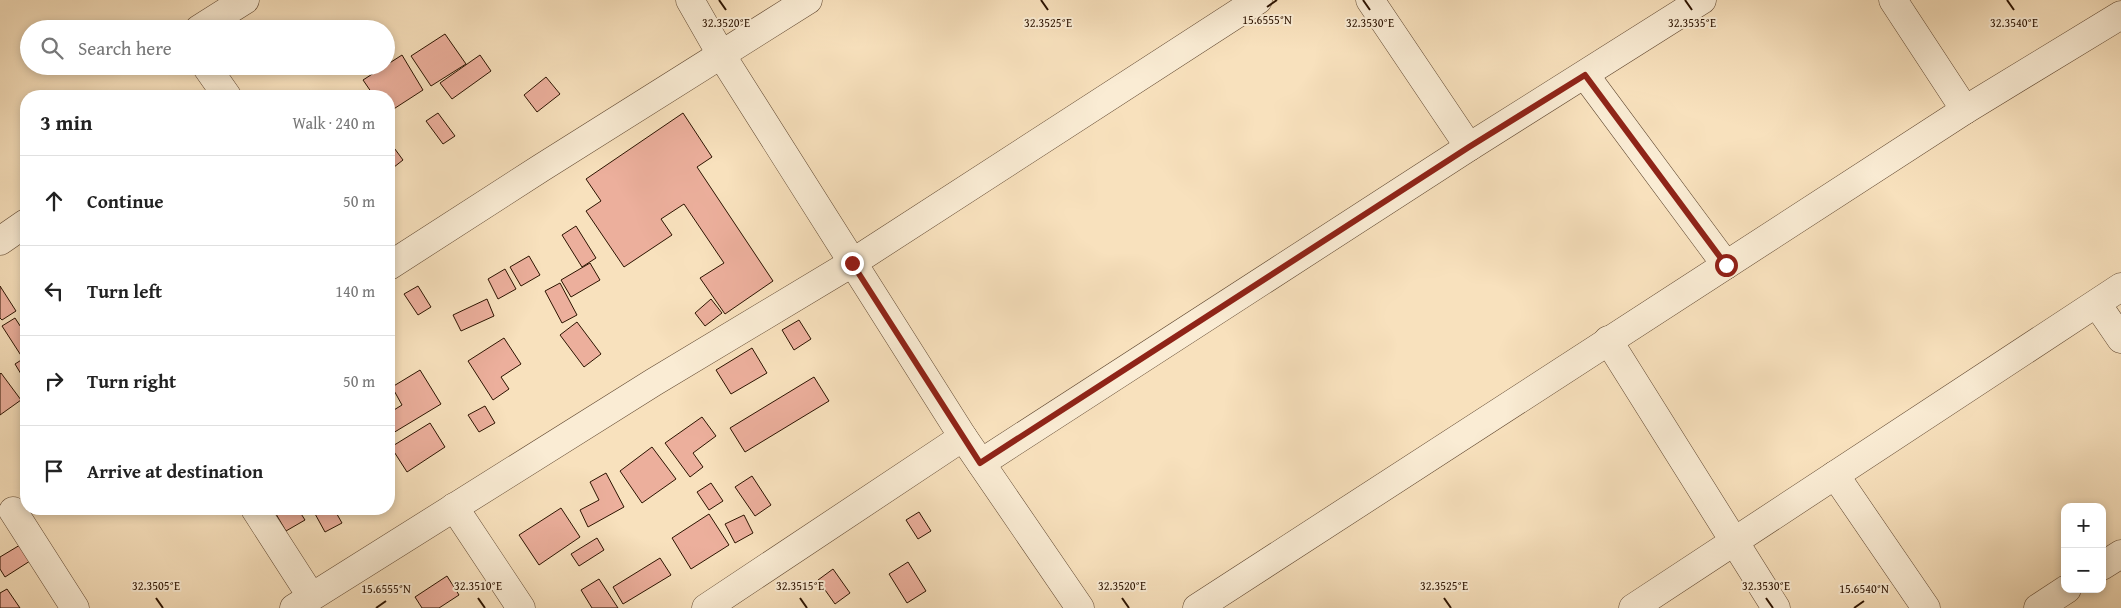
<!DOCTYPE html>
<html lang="en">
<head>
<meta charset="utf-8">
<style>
  body { margin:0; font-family:"Gentium Book Plus",serif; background:#f6f6f6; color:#222 }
  .controls { position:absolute; right:15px; bottom:15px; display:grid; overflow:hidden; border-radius:10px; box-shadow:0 2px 8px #0003 }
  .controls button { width:45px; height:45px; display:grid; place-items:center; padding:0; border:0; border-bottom:1px solid #e0e0e0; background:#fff; color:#222; font:25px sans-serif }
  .stop { position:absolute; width:15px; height:15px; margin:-11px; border:4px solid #8f2418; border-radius:50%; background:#fff }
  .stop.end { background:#8f2418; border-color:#fff; box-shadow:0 1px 5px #0008 }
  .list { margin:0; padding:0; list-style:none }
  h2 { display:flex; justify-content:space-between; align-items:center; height:65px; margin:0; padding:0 20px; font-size:21px }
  h2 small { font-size:16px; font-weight:400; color:#767676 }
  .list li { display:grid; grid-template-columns:32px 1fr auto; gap:15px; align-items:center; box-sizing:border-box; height:90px; padding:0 20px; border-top:1px solid #e0e0e0 }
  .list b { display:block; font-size:19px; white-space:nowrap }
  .list em { font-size:16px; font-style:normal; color:#767676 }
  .icon { flex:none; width:28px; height:28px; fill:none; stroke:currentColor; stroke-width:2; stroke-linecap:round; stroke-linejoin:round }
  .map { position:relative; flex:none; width:2121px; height:608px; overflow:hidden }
  .search { position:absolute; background:#fff; box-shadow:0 2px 8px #0003; left:20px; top:20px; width:375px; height:55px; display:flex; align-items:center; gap:12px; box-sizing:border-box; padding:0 18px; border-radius:28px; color:#767676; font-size:19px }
  .panel { position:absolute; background:#fff; box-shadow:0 2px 8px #0003; left:20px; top:90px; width:375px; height:425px; border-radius:20px }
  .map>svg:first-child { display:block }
  .building { fill:#ecaf9c; stroke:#2c1300 }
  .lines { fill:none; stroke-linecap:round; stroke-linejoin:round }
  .minor-casing { stroke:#5f462f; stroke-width:29 }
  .tertiary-casing { stroke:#5f462f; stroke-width:29 }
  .minor { stroke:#faecd4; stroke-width:28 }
  .tertiary { stroke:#faecd4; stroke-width:28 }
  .route { stroke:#8f2418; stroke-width:6 }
  .ticks { fill:none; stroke:#2c1300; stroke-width:2 }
  .ticks-label { font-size:12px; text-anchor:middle; fill:#2c1300; stroke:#faecd4; stroke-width:4; stroke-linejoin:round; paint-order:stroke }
</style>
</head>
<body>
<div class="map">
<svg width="2121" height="608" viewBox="0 0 2121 608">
  <rect width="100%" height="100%" fill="#f8e1bd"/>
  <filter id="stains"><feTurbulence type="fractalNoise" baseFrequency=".004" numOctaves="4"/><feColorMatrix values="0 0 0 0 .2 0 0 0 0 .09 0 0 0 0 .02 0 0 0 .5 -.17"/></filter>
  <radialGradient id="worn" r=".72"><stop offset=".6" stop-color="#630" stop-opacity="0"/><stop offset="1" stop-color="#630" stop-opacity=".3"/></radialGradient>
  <g class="building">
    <path d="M445,34L466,64L431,86L411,56Z"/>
    <path d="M402,55L423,90L389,112V96H374L363,80Z"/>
    <path d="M480,55L491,71L452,99L440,83Z"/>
    <path d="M546,77L560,94L537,112L524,95Z"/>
    <path d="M438,113L455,136L443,144L426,121Z"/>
    <path d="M683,113L712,157L697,167L773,281L725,314L700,278L724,263L684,204L661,219L672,235L624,267L586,211L601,201L586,179Z"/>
    <path d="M389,141L403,160L389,171Z"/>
    <path d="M576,226L596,258L582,267L562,235Z"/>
    <path d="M529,256L540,275L521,286L510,267Z"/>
    <path d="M590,263L600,280L571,297L561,280Z"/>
    <path d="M505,269L516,289L498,299L488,279Z"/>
    <path d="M560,283L577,315L562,323L545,291Z"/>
    <path d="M0,286L16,311L2,320L0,318Z"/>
    <path d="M418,286L431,307L418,315L404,294Z"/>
    <path d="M487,299L494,316L461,331L453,315Z"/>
    <path d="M711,299L722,313L705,326L695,313Z"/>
    <path d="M15,318L26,335V354L22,357L2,326Z"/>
    <path d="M799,320L811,339L794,350L782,330Z"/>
    <path d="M577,322L601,354L584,367L560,335Z"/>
    <path d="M504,338L521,364L501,377L509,389L493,400L468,361Z"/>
    <path d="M752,348L767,373L731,394L716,370Z"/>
    <path d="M26,357V377L24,379L15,364Z"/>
    <path d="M420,370L441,404L393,433L389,427V413L402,405L392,387Z"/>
    <path d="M1,373L21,400L0,415V374Z"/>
    <path d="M814,377L829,401L745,452L730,428Z"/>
    <path d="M485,406L495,423L479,432L468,415Z"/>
    <path d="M702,417L716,436L693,453L703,467L690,477L665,443Z"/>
    <path d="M430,423L445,447L407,472L391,447Z"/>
    <path d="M652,447L676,479L642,503L620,471Z"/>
    <path d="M606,473L624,507L588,527L580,510L599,500L590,482Z"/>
    <path d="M752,476L771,505L755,516L735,487Z"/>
    <path d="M711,483L723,501L709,510L697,492Z"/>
    <path d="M561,508L580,537L539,565L519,535Z"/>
    <path d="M273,509H298L305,520L286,531Z"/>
    <path d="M320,509H334L342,523L325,532L314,512Z"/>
    <path d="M919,512L931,531L918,539L906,520Z"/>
    <path d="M709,514L729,545L691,569L672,538Z"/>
    <path d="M744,515L753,533L735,543L725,524Z"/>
    <path d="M597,538L604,550L579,566L571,554Z"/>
    <path d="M20,545L30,561L5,577L0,569V557Z"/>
    <path d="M660,558L671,575L623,604L613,587Z"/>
    <path d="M908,562L926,591L907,603L889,574Z"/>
    <path d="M833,569L850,593L835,604L818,580Z"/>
    <path d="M447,576L459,595L439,608H422L415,597Z"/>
    <path d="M599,579L618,608H592L581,590Z"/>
    <path d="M7,589L20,608H0V593Z"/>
  </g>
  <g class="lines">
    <defs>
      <g id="minor">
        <path d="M1370,0L1469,147"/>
        <path d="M1893,0L1965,110"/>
        <path d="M199,29L245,0"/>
        <path d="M206,66L227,96"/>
        <path d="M1585,75L1726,265"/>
        <path d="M0,241L26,223"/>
        <path d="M389,266L541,168L808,0"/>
        <path d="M2097,304L2121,339"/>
        <path d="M1608,340L1776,608"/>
        <path d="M981,463L1469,147L1702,0"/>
        <path d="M1835,475L1926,608"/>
        <path d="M454,507L521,608"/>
        <path d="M255,509L311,596"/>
        <path d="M13,511L75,608"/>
        <path d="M2102,566L2121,554"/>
        <path d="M294,608L654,382L852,263L1258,0"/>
        <path d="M706,608L963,437"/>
        <path d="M1197,608L1965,110L2121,15"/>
        <path d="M1633,608L2121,287"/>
        <path d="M2038,608L2067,589"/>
      </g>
      <path id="tertiary" d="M690,0L722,56L963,437L1080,608"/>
    </defs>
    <use href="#minor" class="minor-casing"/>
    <use href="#tertiary" class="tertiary-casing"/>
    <use href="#minor" class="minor"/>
    <use href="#tertiary" class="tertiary"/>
  </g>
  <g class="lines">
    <path class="route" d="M852,263L980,463L1469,147L1585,75L1726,265"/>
  </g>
  <path class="ticks" d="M719,0L726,10M1041,0L1048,10M1363,0L1370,10M1685,0L1692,10M2007,0L2014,10M1267,7L1277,0M156,598L163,608M478,598L485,608M800,598L807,608M1122,598L1129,608M1444,598L1451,608M1766,598L1773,608M376,608L386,601M1854,608L1864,601"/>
  <g class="ticks-label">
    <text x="1267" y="24">15.6555°N</text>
    <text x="2014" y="27">32.3540°E</text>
    <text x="726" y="27">32.3520°E</text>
    <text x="1048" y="27">32.3525°E</text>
    <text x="1370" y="27">32.3530°E</text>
    <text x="1692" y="27">32.3535°E</text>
    <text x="156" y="590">32.3505°E</text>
    <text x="478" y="590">32.3510°E</text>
    <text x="800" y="590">32.3515°E</text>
    <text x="1122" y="590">32.3520°E</text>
    <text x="1444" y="590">32.3525°E</text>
    <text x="1766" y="590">32.3530°E</text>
    <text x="386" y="593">15.6555°N</text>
    <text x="1864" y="593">15.6540°N</text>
  </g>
  <rect width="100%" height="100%" filter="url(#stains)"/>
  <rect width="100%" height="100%" fill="url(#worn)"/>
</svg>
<div class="controls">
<button>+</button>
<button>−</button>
</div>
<div class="stop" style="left:1726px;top:265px"></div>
<div class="stop end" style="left:852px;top:263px"></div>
<div class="search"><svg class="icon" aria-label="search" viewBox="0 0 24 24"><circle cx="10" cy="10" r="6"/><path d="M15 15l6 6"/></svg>Search here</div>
<section class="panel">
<h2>3 min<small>Walk · 240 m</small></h2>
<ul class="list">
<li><svg class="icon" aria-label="ahead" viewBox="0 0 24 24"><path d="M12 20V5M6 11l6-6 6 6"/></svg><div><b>Continue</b></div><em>50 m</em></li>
<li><svg class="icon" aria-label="left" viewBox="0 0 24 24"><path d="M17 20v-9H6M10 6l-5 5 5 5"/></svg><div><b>Turn left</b></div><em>140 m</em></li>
<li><svg class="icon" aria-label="right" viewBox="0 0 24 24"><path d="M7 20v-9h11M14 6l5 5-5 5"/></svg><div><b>Turn right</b></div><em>50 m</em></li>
<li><svg class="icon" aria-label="arrive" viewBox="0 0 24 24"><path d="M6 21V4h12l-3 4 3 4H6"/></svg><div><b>Arrive at destination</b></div></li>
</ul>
</section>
</div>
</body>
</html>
